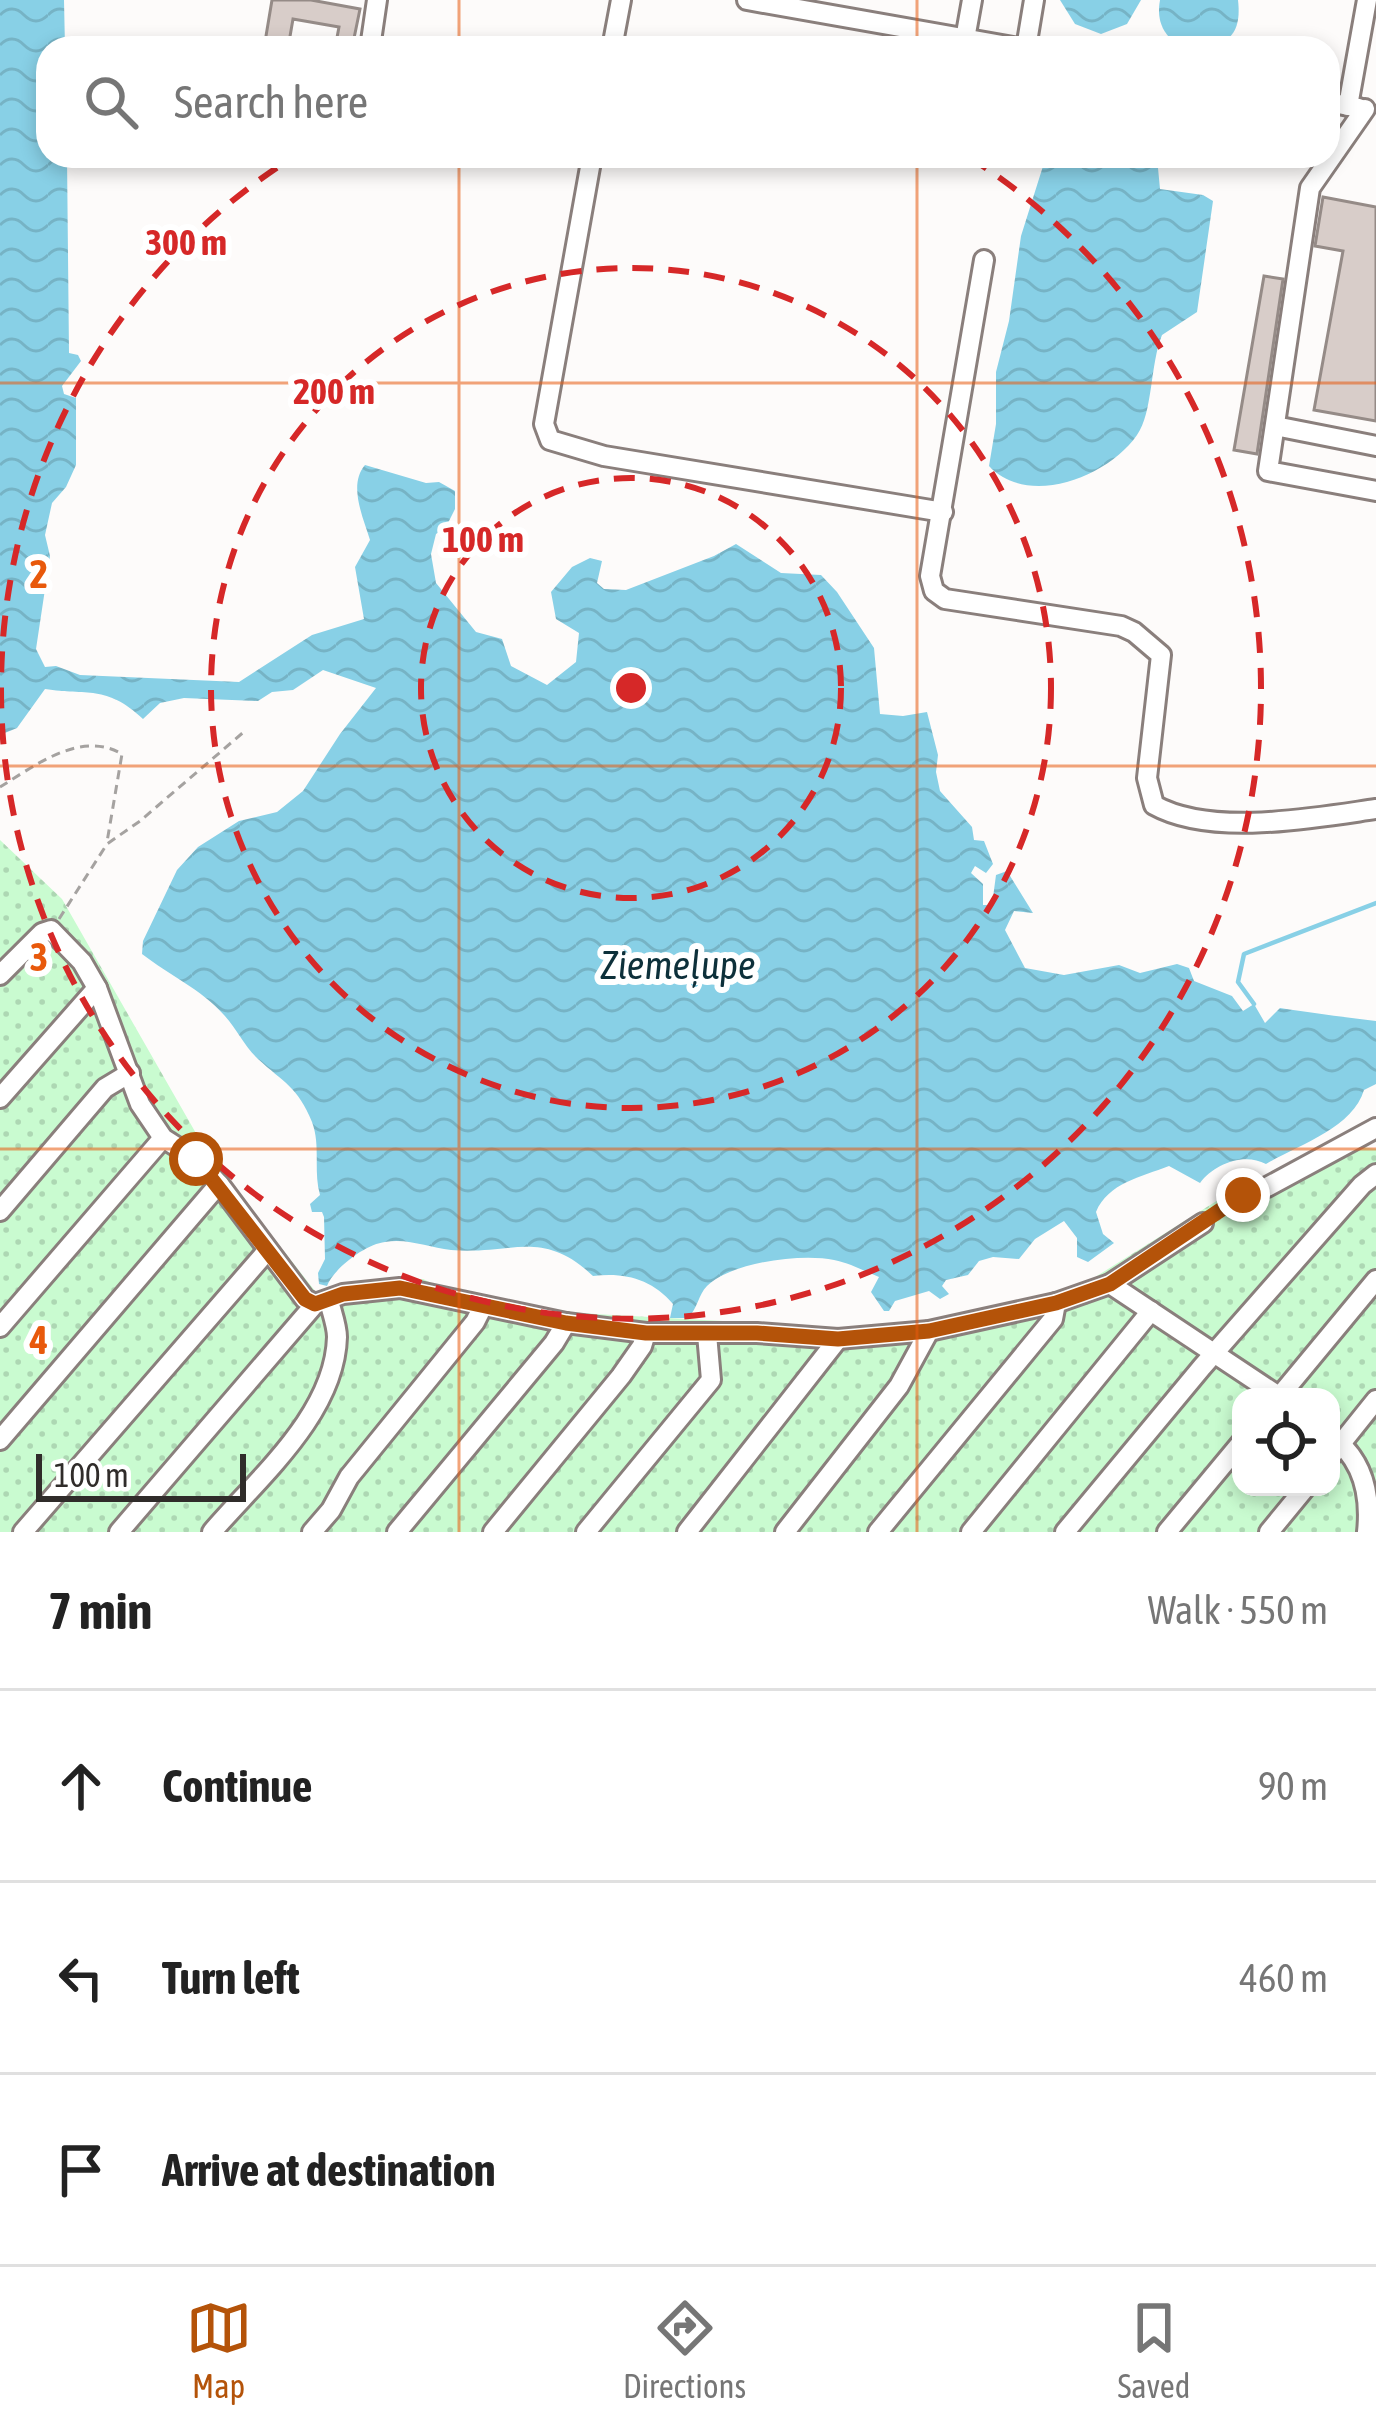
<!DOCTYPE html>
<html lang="en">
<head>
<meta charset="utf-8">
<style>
  body { margin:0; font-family:"Asap Condensed",sans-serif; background:#f2f2f2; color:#222 }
  .controls { position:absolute; right:36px; bottom:36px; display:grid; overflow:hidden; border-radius:24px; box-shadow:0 6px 18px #0003 }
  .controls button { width:108px; height:108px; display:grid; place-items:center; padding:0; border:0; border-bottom:3px solid #e0e0e0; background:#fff; color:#222; font:60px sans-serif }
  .scale { position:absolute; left:36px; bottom:30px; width:210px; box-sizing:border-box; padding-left:12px; border:6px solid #302c2a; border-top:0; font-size:33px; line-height:42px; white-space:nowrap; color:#302c2a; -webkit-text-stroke:9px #fff; paint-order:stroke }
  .stop { position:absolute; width:36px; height:36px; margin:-27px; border:9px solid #b45309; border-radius:50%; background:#fff }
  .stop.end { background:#b45309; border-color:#fff; box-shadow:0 3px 12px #0008 }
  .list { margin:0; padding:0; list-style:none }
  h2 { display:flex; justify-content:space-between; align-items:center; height:156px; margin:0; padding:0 48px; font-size:51px }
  h2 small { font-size:39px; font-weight:400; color:#767676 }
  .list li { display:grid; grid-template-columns:78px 1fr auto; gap:36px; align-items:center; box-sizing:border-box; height:192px; padding:0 48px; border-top:3px solid #e0e0e0 }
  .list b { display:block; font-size:45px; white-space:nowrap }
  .list em { font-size:39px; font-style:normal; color:#767676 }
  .icon { flex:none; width:66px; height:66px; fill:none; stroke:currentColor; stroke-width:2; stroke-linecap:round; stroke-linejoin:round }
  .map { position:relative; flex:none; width:1376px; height:1532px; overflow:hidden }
  .search { position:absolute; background:#fff; box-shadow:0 6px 18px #0003; left:36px; right:36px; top:36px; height:132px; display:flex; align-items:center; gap:30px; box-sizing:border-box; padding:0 42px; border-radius:36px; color:#767676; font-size:45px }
  .sheet { height:732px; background:#fff }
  nav { display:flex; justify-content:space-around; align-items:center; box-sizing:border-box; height:168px; border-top:3px solid #e0e0e0; background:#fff; font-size:33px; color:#767676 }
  nav a { display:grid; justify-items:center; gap:6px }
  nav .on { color:#b45309 }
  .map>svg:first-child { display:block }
  .garden { fill:url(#garden-dots); fill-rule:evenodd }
  .water { fill:url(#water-waves) }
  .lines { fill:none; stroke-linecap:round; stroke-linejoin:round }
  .stream { stroke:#88d0e6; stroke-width:4.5 }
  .building { fill:#d8cdc9; stroke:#958b87; stroke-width:3 }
  .minor-casing { stroke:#8a7f7c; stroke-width:24 }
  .path { stroke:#a5a2a0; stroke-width:3; stroke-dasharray:9 6; stroke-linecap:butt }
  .minor { stroke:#fff; stroke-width:18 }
  .route { stroke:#b45309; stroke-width:15 }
  .grid { fill:none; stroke:#e8590c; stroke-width:3; stroke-opacity:0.55 }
  .ring { fill:none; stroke:#d62828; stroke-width:6; stroke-dasharray:21 15 }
  .labels { text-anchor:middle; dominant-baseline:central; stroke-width:12; stroke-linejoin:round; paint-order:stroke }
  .water-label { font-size:39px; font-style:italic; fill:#0d303a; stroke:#fff }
  .grid-label { font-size:39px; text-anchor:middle; font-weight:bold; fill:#e8590c; stroke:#fff; stroke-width:12; stroke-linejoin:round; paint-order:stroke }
  .centre { fill:#d62828; stroke:#fff; stroke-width:6 }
  .ring-label { font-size:36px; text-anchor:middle; font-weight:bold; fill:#d62828; stroke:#fff; stroke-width:12; stroke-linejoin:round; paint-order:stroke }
</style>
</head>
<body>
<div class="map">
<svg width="1376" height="1532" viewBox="0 0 1376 1532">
  <defs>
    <pattern id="garden-dots" width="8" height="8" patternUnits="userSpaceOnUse" patternTransform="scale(3)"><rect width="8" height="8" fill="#c9fbd0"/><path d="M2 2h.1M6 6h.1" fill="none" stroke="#add7b3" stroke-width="1.8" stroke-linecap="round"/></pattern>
    <pattern id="water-waves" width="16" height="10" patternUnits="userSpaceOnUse" patternTransform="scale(3)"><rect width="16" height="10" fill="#88d0e6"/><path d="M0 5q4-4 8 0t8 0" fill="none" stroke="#76b3c5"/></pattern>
  </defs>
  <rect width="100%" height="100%" fill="#fdfbfa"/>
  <path class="garden" d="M0,840L62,899L209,1156L319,1296L423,1279L483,1308L904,1331L1057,1301L1242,1185L1307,1173L1354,1146L1376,1149V1532H0ZM1241,1397H1331V1487H1241Z"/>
  <g class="water">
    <path d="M0,0H64L65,48H48V156H67L69,353L78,355L81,361L62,386L64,394L76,398V465L66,487L52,503L45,535L50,556L36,649L45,667L56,666L80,675L239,682L312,635L364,619L355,567L370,540C363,517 348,485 365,465L426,483L439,482L455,491V509L446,527L436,534L431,554L436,583L476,632L502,639L511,666L547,685L576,662L579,633L556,619L551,592L572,567L590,558L602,561L597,583L604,589L626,590L714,556L736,544L781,573L821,575L837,592L874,648L880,714L903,716L927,712L938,755L936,772L940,791L972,827L974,840L984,841L993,864L986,873L975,866L971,873L983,884V905H992L996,875L1007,871L1033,913L1014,911L1005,930L1025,968L1064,975L1119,965L1140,973L1177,964L1189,968L1194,981L1232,996L1243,1011L1254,1004L1265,1023L1280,1008C1314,1013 1342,1017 1376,1021V1084L1364,1090C1353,1128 1298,1145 1266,1164C1244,1152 1214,1164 1200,1183L1169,1166C1141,1177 1108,1183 1096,1212L1103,1234L1114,1243L1088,1262L1077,1257V1238L1064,1221L1035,1239L1019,1259L993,1257L979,1261L968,1275L946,1280L942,1286L949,1294L940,1299L929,1291L895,1301L889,1311H884L871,1292L879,1277C864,1271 850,1263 834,1260C802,1253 731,1262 707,1286C698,1295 698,1308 688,1318H670L673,1304C652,1279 625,1272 593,1276C542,1228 512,1255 451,1250C429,1248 409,1238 385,1242C366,1244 334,1268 327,1286L319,1284L318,1273L325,1259L324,1217L322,1212H312L310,1204L320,1195C313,1170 321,1146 312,1122C298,1087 283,1082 258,1059C244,1046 237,1029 224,1015C201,989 169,975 142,954L143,941L177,870L198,847L239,821L277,812L303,791L340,734L376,688L323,670L293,690L272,692L258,701L184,698L160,703L143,719C106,684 87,696 45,689L17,728L0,735Z"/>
    <path d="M1060,0H1141L1127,24L1101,34L1075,24Z"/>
    <path d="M1160,0H1238C1243,43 1219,48 1183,48C1164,37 1156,22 1160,0Z"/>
    <path d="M1053,156H1181L1184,161L1158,168L1160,189L1203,195L1213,201L1197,312L1162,335C1150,364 1153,413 1137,435C1108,477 1028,508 989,466L996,424V372L1009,321L1021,236L1044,163Z"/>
  </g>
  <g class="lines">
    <path class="stream" d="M1254,1004L1238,982L1244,954L1376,903"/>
  </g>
  <g class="building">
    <path d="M272,0H311L360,9L352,48H335L339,27L293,19L288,48H264Z"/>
    <path d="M1323,197L1376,207V421L1314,410L1343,251L1315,246Z"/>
    <path d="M1264,276L1283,279L1257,454L1234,450Z"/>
  </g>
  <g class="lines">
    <defs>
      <g id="minor">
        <path d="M747,0L1019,48"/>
        <path d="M965,39L972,0"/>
        <path d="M370,48L377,0"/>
        <path d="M612,48L621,0"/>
        <path d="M1026,48L1034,0"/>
        <path d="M1328,102L1359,108"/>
        <path d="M1348,106L1367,0"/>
        <path d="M1365,109L1310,188L1268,471L1376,491"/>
        <path d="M592,156L544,424L550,440L604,456L943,512"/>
        <path d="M984,260L930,576L934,591L945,599L1121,626L1134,632L1161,655L1147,778L1154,805C1211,837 1313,818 1376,809"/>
        <path d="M1275,426L1376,446"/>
        <path d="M0,975L42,933L51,930L82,962L97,988L140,1104L163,1138L196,1159L219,1184L305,1299L315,1304L343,1294L400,1288L566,1323L646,1333H757L838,1339L929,1331L1056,1303L1110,1284L1203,1223"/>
        <path d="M0,1098L97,988"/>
        <path d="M1267,1187L1376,1128"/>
        <path d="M0,1211L105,1088L130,1073"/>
        <path d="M1110,1284L1280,1397"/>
        <path d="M0,1327L163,1138"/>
        <path d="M1279,1397L1376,1280"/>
        <path d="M1331,1436C1363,1459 1371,1494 1367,1532"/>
        <path d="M0,1440L219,1184"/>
        <path d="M1331,1456L1376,1400"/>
        <path d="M23,1532L267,1251"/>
        <path d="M119,1532L315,1304"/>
        <path d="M212,1532C258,1478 335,1414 337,1337C337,1326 332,1313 329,1301"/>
        <path d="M312,1532L331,1510L349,1477L475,1322L483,1306"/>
        <path d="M397,1532L554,1343L566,1323"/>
        <path d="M493,1532L621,1376L642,1346L646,1333"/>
        <path d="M586,1532L711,1380L707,1334"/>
        <path d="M687,1532L838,1339"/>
        <path d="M785,1532L899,1386L929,1331"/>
        <path d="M878,1532L1053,1319L1056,1303"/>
        <path d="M971,1532L1151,1311"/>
        <path d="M1065,1532L1202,1367L1362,1185L1376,1174"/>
        <path d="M1167,1532L1241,1443"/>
        <path d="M1269,1532L1306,1487"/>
      </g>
    </defs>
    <use href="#minor" class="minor-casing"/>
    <g class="path">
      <path d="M0,787C36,765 81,730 122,754L107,842"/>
      <path d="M59,919L107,844L140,821L246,730"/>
      <path d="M1216,1214L1253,1191"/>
    </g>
    <use href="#minor" class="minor"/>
  </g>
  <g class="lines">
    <path class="route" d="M196,1159L305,1299L315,1304L343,1294L400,1288L566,1323L646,1333H757L838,1339L929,1331L1056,1303L1110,1284L1243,1195"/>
  </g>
  <path class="grid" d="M459,0V48M917,0V48M459,156V1532M917,156V1532M0,383H1376M0,766H1376M0,1149H1376"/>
  <g class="ring">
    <circle cx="631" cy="688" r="210"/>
    <circle cx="631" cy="688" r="420"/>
    <path d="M969 157A630 630 0 1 1 293 157"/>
  </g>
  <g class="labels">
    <g class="water-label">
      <text x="678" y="965">Ziemeļupe</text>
    </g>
  </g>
  <g class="grid-label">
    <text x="39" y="588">2</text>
    <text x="39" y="971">3</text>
    <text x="39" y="1354">4</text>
  </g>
  <circle cx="631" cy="688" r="18" class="centre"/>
  <g class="ring-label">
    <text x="186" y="255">300 m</text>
    <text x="334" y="404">200 m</text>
    <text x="483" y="552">100 m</text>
  </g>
</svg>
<div class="controls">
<button><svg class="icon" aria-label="locate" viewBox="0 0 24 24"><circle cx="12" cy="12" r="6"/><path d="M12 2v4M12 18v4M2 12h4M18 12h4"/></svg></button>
</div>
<div class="scale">100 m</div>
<div class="stop" style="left:196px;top:1159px"></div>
<div class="stop end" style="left:1243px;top:1195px"></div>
<div class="search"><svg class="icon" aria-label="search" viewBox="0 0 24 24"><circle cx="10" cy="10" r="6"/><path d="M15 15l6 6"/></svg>Search here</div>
</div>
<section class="sheet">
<h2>7 min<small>Walk · 550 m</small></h2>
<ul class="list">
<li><svg class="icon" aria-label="ahead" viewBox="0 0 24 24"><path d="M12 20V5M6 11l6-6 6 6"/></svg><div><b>Continue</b></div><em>90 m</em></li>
<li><svg class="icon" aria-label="left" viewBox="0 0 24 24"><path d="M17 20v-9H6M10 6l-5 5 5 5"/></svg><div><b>Turn left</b></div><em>460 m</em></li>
<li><svg class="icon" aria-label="arrive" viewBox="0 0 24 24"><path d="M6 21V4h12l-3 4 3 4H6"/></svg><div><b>Arrive at destination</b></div></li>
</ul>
</section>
<nav>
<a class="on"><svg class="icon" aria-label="map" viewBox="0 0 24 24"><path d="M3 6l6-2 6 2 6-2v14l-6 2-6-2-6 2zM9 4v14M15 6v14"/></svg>Map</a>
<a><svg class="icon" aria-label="directions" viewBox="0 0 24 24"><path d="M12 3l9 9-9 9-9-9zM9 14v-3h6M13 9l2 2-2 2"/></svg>Directions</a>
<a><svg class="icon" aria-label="saved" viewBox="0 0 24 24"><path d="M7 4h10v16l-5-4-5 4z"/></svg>Saved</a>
</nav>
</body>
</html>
